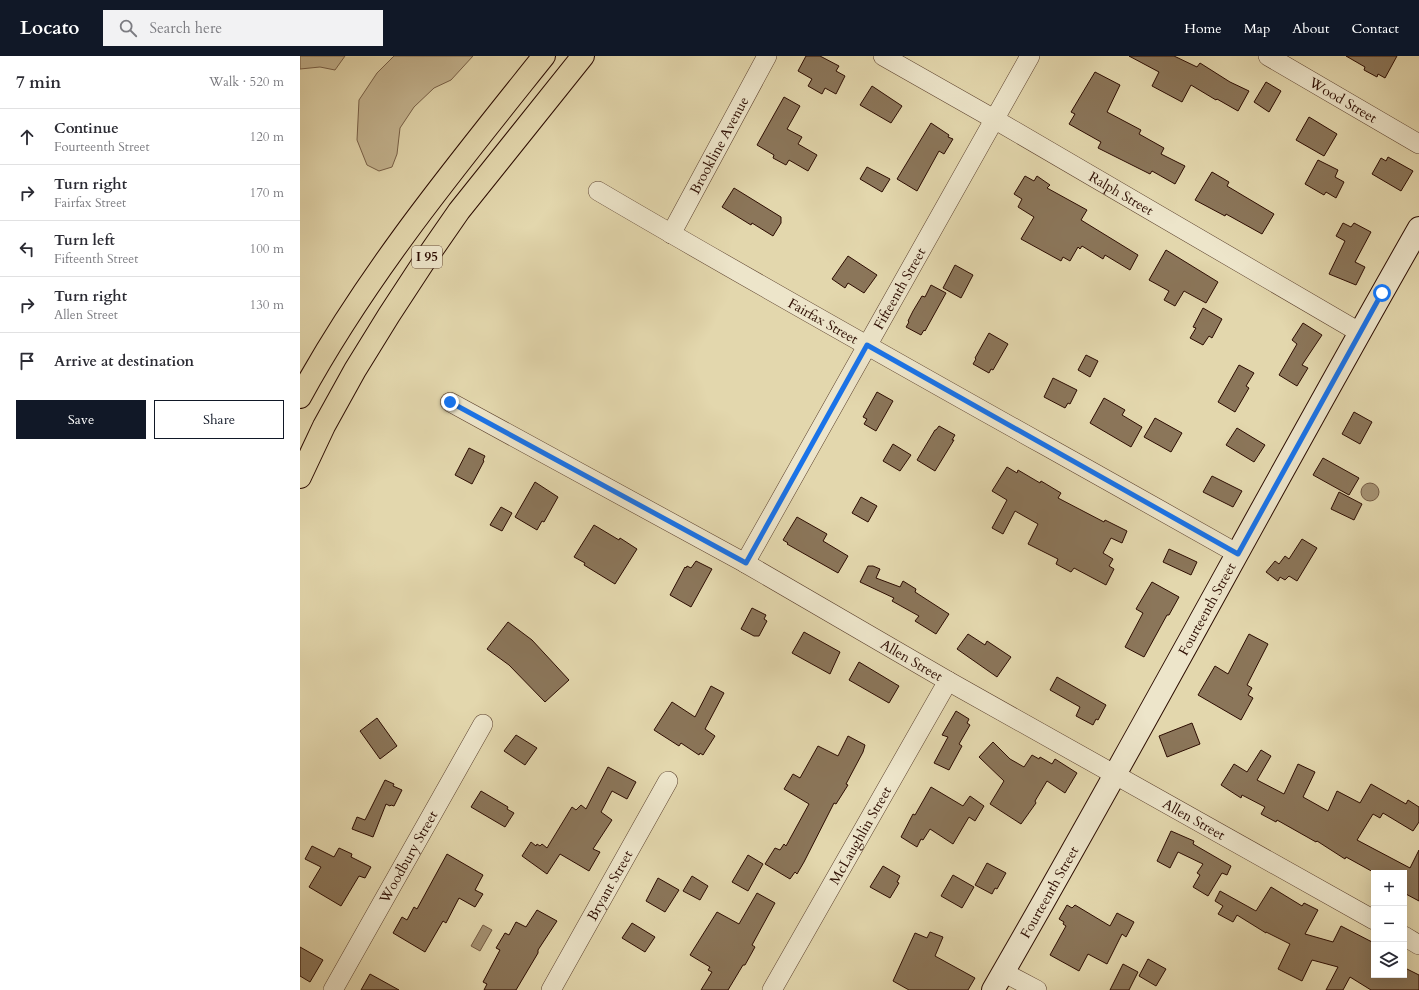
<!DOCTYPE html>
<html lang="en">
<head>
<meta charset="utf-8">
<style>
  body { margin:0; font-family:Cardo,serif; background:#f2f2f3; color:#2b2b33 }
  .controls { position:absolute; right:12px; bottom:12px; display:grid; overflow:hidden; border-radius:0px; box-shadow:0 4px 16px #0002 }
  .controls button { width:36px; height:36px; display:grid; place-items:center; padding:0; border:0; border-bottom:1px solid #e1e1e2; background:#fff; color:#2b2b33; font:20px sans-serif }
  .stop { position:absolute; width:12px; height:12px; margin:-9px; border:3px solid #1a73e8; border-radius:50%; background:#fff }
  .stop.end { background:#1a73e8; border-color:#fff; box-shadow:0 1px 4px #0008 }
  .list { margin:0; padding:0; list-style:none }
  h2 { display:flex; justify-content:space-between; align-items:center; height:52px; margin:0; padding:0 16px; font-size:17px }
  h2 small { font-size:13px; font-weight:400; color:#7c7c81 }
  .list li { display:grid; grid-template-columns:26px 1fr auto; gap:12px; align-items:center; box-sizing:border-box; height:56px; padding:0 16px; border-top:1px solid #e1e1e2 }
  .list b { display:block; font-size:15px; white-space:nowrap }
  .list p { margin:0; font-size:13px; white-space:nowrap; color:#7c7c81 }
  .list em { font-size:13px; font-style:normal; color:#7c7c81 }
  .actions { display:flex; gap:8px; padding:12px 16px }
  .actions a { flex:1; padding:9px 0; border:1px solid #111827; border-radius:0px; text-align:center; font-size:14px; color:#111827 }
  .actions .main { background:#111827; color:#fff }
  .icon { flex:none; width:22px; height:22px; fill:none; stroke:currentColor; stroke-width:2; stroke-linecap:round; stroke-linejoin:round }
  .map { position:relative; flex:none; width:1119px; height:934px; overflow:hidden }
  header { display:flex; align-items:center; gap:24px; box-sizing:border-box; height:56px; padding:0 20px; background:#111827; color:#fff }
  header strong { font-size:19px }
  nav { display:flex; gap:22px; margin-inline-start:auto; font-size:14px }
  .search { width:280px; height:36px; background:#f2f2f3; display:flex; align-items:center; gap:10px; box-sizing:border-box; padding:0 14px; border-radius:0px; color:#7c7c81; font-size:15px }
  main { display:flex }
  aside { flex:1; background:#fff }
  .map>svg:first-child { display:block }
  .green { fill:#c4b490; stroke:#786048 }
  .water { fill:#a59273; stroke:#755c45 }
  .building { fill:#8b765a; stroke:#2c0c01 }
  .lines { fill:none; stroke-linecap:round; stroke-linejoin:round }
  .street-casing { stroke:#5a3f2c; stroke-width:20 }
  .secondary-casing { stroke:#2c0c01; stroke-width:24 }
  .highway-casing { stroke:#2c0c01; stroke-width:24 }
  .street { stroke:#ede5ca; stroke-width:19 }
  .secondary { stroke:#ede5ca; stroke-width:22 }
  .highway { stroke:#e3d7ad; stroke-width:22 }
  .route { stroke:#1a73e8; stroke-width:5 }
  .labels { text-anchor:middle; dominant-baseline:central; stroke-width:3; stroke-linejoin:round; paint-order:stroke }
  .shield { fill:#ede5ca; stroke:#664d3d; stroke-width:1 }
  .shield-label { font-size:13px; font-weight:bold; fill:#2c0c01 }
  .street-label { font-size:14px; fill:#2c0c01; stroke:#ede5ca }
</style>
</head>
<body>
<header>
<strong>Locato</strong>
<div class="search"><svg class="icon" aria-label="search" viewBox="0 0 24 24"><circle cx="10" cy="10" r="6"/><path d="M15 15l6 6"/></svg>Search here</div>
<nav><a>Home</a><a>Map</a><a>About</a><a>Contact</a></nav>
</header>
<main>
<aside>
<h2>7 min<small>Walk · 520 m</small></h2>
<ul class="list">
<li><svg class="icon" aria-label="ahead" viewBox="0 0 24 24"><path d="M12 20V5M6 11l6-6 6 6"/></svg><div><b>Continue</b><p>Fourteenth Street</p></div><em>120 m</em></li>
<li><svg class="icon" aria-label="right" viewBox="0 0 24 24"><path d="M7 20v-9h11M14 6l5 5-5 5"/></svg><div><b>Turn right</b><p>Fairfax Street</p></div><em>170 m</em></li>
<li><svg class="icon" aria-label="left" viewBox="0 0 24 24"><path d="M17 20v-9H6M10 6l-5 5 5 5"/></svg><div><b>Turn left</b><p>Fifteenth Street</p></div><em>100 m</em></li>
<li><svg class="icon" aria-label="right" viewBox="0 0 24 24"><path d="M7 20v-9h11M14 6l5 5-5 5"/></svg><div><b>Turn right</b><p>Allen Street</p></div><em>130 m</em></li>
<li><svg class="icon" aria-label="arrive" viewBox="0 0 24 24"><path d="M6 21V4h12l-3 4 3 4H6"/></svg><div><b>Arrive at destination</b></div></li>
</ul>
<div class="actions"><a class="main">Save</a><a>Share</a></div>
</aside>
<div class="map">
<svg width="1119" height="934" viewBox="0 0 1119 934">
  <rect width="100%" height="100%" fill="#e3d7ad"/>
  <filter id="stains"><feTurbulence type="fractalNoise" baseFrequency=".005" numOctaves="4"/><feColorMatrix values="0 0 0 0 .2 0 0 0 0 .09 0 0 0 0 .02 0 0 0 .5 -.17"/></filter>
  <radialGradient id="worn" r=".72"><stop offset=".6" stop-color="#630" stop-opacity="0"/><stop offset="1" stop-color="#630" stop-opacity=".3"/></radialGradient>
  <g class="green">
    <path d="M0,0H45L35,14L20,11L0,13Z"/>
    <path d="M94,0H173L151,24L134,32L114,51L100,72L97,98L92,111L79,115L67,109L57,84L59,44L77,17Z"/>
  </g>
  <g class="water">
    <circle cx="1070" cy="436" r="9"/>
    <path d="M183,869L192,874L180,895L171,890Z"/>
  </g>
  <g class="building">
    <path d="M506,0H520L539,10L536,15L545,20L536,38L525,32L522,38L508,30L512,23L498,15Z"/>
    <path d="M829,0H874L897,11L900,7L930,26L949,35L938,55L917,43L916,44L891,29L882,46L852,30L859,16Z"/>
    <path d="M1046,0H1097L1085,22L1078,18L1077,21L1064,14L1065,11Z"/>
    <path d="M795,16L820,29L807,56L841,74L839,78L864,92L861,98L885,110L875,128L852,115L850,118L798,92L801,86L769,68L775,58L771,56Z"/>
    <path d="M966,26L981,35L969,56L954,46Z"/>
    <path d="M572,30L602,50L591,67L560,49Z"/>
    <path d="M484,41L500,50L487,73L502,81L498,88L517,99L508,115L489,104L486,109L473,102L474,99L457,89Z"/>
    <path d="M1009,61L1037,78L1024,100L996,84Z"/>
    <path d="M631,67L649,79L648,81L653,83L644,98L639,95L617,135L597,123Z"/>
    <path d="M1088,101L1113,115L1101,135L1072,118L1081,102L1086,105Z"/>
    <path d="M1018,104L1038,114L1035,121L1044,126L1036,142L1026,136L1024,139L1005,128Z"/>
    <path d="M567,111L590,123L582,136L560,123Z"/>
    <path d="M912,116L929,126L927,130L974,158L962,178L926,158L925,160L895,144Z"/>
    <path d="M725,120L734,125L737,120L750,129L747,132L787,154L781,164L838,199L830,214L805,199L803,203L782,190L780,193L778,191L770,205L763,201L761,205L721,183L734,161L718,151L722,143L714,138Z"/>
    <path d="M434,132L481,161V167L473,180L452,167L451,169L422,151Z"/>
    <path d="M1043,167L1051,171L1054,167L1071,176L1055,206L1065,211L1056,229L1029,218L1045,185L1036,180Z"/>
    <path d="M866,194L918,226L906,247L884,235L875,250L864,244L869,235L849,224Z"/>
    <path d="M548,200L577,219L564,237L548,227L545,232L532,223Z"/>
    <path d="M655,209L673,219L661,242L643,232Z"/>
    <path d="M631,229L646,237L625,275L624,274L621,279L606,271L609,266L608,265L613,255L622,240L625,241Z"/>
    <path d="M903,252L922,263L912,282L909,280L903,289L890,282L896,272L893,271Z"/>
    <path d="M1003,267L1022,279L1002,309L1008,312L997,330L979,319L997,288L992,284Z"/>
    <path d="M689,277L708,288L693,314L691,313L689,317L673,308L676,303L675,302Z"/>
    <path d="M786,299L798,305L790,321L778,314Z"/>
    <path d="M939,309L954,317L946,330L949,332L935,356L918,346Z"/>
    <path d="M753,322L777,334L770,348L768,347L765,352L744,341Z"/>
    <path d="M577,336L593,345L576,375L564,368L567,363L563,361Z"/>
    <path d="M804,342L825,354L822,359L842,371L831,391L790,367Z"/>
    <path d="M1054,356L1072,366L1060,388L1042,378Z"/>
    <path d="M855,362L882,377L871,396L844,381Z"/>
    <path d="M639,370L655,379L652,384H654L635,415L617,404L635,374H636Z"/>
    <path d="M937,372L965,389L954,406L926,389Z"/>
    <path d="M593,388L611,399L600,415L583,405Z"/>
    <path d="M169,392L185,400L183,404L184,405L172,428L155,419Z"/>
    <path d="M1023,402L1059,422L1049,439L1013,419Z"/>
    <path d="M707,411L717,417L718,414L740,427L741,425L761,437L758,442L804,466L805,464L827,475L822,487L811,482L803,497L813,503L809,510L814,513L806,529L774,512L771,516L756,508L758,503L728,488L738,468L715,455L703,478L692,472L707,444L692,435Z"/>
    <path d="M912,420L942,435L933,451L903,436Z"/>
    <path d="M235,426L258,441L244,466L242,465L237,474L215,461Z"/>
    <path d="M1039,436L1062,448L1054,464L1031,453Z"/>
    <path d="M561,441L577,450L568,466L552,457Z"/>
    <path d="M201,451L212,457L202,475L190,469Z"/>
    <path d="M497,461L527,478L523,485L548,500L538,517L487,488L488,487L483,484Z"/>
    <path d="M294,469L319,484L320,482L337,493L315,528L284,509L285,507L274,501Z"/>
    <path d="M1002,483L1017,492L997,525L989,520L985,524L980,521L978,525L966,516L975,505L979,508L985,500L989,503Z"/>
    <path d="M869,493L897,506L891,519L863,506Z"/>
    <path d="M396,505L412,513L391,551L370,539L385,511L386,512L387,510L391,512Z"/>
    <path d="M568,510H573L580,513L576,522L600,531L603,525L616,533L615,536L649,558L636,578L615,565L619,560L592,545L594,542L560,526Z"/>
    <path d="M852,526L879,541L869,559H867L844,601L825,591L843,557L836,553Z"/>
    <path d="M452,552L466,559L464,563L467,565L459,580H454L441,573Z"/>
    <path d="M208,566L232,584L269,624L245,646L209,609L187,593Z"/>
    <path d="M504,576L540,596L530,618L492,597Z"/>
    <path d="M668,578L685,589L687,585L711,601L697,621L657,593Z"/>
    <path d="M949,578L968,588L947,629L952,632L948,639L953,642L941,664L898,639L915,610L928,618Z"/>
    <path d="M559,606L599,630L589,647L549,624Z"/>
    <path d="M757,621L806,649L798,664L796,663L793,669L776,660L780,651L750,634Z"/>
    <path d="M411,630L424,637L405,673L415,680L403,699L400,697L399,699L381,687L379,690L354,674L372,646L395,661Z"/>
    <path d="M656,655L669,663L667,667L670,669L659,688L662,690L649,714L634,707L648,681L642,679Z"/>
    <path d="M77,662L97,690L80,703L60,675Z"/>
    <path d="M892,667L900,688L867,701L859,680Z"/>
    <path d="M216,679L237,692L225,709L204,695Z"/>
    <path d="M548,680L565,689L563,696L546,728L548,729L536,748L534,747L504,806L497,818L495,816L490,823L465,808L475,792L480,794L484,788L486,790L509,748L484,733L493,718L500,722L518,690L538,700Z"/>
    <path d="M693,686L710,703L724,711L732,699L739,703L740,701L752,708L755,703L777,717L765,737L747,725L735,745L736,747L721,768L690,748L704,725L679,701Z"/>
    <path d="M961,694L971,700L957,724L984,738L998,708L1015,716L1003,741L1028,755L1037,735L1060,747L1071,728L1106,748L1108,744L1119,751V766L1113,775L1083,757L1080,762L1073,758L1057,784L1110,812L1119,794V845L1104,837V817H1075L1046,801L1045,803L1017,785L1016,786L977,764L976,766L961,758L965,751L942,739L941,742L921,729L934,708L947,716Z"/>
    <path d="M308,711L336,726L327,743L312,735L301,756L312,764L293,793L300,796L289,815L260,798L247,818L222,800L231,786L236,790L237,788L240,790L242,788L247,792L272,751L276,754L281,749L286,753Z"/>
    <path d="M85,724L94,728L93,730L102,734L94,750L91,749L90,750L86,748L73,781L52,773L57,761L65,764Z"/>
    <path d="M631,731L663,750L670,740L684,750L675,765L669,761L653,788L630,773L623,784L621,783L617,791L601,781L613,758L615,759Z"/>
    <path d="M181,735L208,751L207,753L214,757L205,771L171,751Z"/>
    <path d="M871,775L894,785L893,788L931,810L927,819L922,817L908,840L893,831L900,819L897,817L903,808L878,796L870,812L857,805Z"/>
    <path d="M12,790L34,801L39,792L52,798L51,801L71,811L65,822L59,820L41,850L9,831L21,811L5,803Z"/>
    <path d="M147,798L183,819L175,834L183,838L175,851L159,842L146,867L143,865L125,896L93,877L102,861L107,864L114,851L117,853Z"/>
    <path d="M448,799L463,808L448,835L432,826Z"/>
    <path d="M687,807L706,817L697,833L695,832L692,838L675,829Z"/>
    <path d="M583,810L600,820L597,826L599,827L590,842L570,831Z"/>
    <path d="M653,819L674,831L662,852L641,840Z"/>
    <path d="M392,820L408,830L400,844L383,835Z"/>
    <path d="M358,822L379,834L365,856L346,845Z"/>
    <path d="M971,831L1002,850L1004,847L1018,854L1005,878L1033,886L1041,870L1074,887V919H1104L1105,912L1119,919V934H1071L1050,921L1043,934H1026L1038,911L1012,904L1002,925L978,913L990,888L966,876V877L937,859L933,866L918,858L923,850L915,845L920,835L956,855Z"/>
    <path d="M457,837L475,847L452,889L455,891L445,909H443L428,934H401L412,916L408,914L410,911L390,899L417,856L439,868Z"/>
    <path d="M767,849L772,852L775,849L810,870L817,857L834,866L826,881L822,878L807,908L788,898L779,915L750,899L766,870L763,868L764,866L759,863Z"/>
    <path d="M237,854L257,865L238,894V897L216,934H184L187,928L183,926L200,894L196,892L205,877L209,879L216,866L226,871Z"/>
    <path d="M332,867L355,881L345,896L322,882Z"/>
    <path d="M630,876L643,881L635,900L675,922L668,934H609L593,925L615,877L627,882Z"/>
    <path d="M0,891L23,904L10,926L0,920Z"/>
    <path d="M848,903L866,913L856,930L839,920Z"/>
    <path d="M823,908L838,916L829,934H810Z"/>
    <path d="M70,918L99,934H61Z"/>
  </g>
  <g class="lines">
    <defs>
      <g id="street">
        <path id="s1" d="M583,0L694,63L1059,276"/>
        <path id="s2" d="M968,0L1119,88"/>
        <path id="s3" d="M298,135C509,259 724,377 938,498"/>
        <path id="s4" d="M371,178L467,0"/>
        <path id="s5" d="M150,346L445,507L648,625L1074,864"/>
        <path id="s6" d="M445,507L730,0"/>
        <path d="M1104,880L1119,889"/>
        <path d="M703,916L737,934"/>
        <path id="s7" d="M33,934L183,668"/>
        <path id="s8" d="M251,934L368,725"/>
        <path id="s9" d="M472,934L648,625"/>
      </g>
      <g id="secondary">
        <path id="s10" d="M693,934C839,682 975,424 1119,172"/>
      </g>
      <g id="highway">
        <path d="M0,341C67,218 157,109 244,0"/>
        <path d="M0,421L24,370L55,314L89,259L123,207L159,155L283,0"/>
      </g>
    </defs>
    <use href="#street" class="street-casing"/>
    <use href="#secondary" class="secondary-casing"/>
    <use href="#highway" class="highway-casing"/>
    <use href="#street" class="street"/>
    <use href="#secondary" class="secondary"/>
    <use href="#highway" class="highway"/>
  </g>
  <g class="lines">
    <path class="route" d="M150,346L446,507L567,289L938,498L1082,237"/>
  </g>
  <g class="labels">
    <rect class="shield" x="112" y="190" width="30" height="22" rx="3"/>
    <g class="shield-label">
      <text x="127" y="201">I 95</text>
    </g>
    <g class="street-label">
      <text stroke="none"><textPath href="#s2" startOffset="87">Wood Street</textPath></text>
      <text stroke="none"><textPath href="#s4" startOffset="101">Brookline Avenue</textPath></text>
      <text stroke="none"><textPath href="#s1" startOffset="275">Ralph Street</textPath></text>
      <text stroke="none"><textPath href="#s6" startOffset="315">Fifteenth Street</textPath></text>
      <text stroke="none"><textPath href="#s3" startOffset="260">Fairfax Street</textPath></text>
      <text stroke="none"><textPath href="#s10" startOffset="437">Fourteenth Street</textPath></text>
      <text stroke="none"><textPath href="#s5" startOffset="529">Allen Street</textPath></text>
      <text stroke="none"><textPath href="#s5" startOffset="853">Allen Street</textPath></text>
      <text stroke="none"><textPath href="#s9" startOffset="178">McLaughlin Street</textPath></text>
      <text stroke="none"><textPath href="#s7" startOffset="153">Woodbury Street</textPath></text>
      <text stroke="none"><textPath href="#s8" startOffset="120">Bryant Street</textPath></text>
      <text stroke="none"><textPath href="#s10" startOffset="113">Fourteenth Street</textPath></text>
    </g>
  </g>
  <rect width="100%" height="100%" filter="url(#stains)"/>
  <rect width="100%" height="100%" fill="url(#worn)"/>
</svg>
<div class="controls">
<button>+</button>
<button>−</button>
<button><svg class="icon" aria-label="layers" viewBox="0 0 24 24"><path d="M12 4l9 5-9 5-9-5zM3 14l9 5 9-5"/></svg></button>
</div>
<div class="stop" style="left:1082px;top:237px"></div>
<div class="stop end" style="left:150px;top:346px"></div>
</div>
</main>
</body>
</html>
